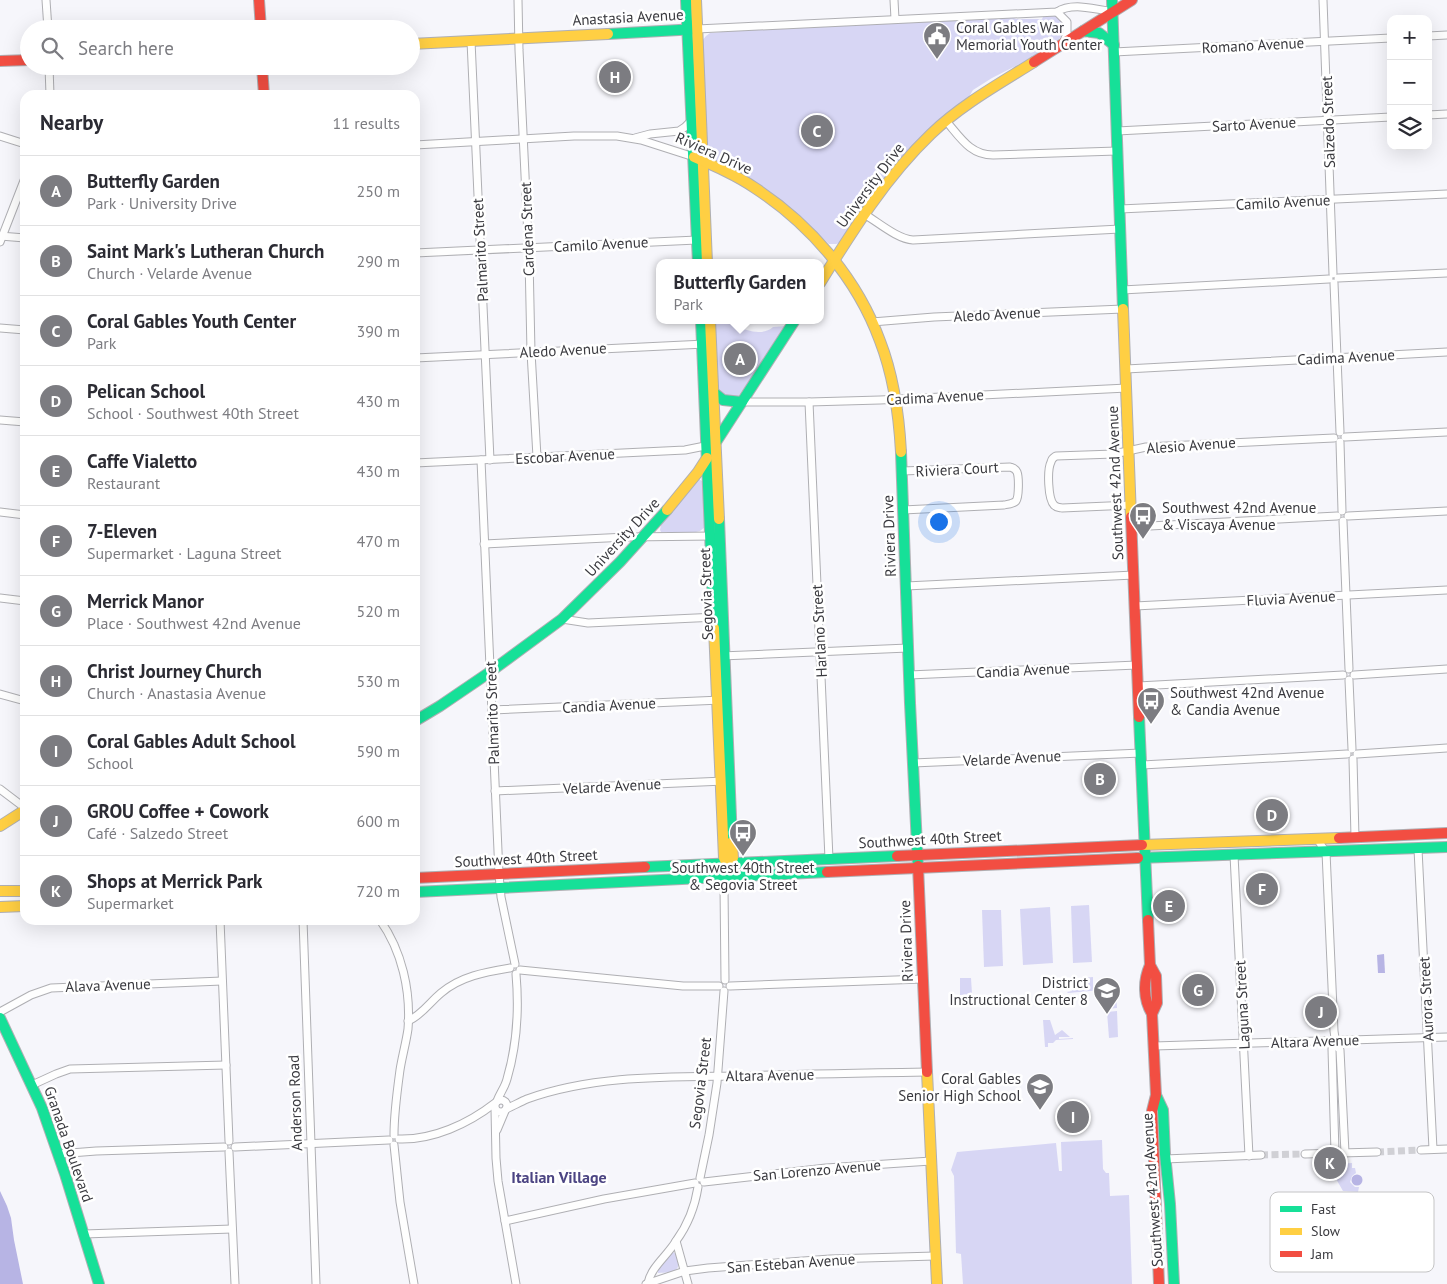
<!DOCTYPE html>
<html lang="en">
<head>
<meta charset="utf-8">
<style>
  body { margin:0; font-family:"PT Sans",sans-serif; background:#f2f2f3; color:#2b2b33 }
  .controls { position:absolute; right:15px; top:15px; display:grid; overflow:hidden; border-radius:10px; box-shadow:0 5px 20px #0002 }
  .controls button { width:45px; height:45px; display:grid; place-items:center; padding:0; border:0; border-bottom:1px solid #e1e1e2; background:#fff; color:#2b2b33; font:25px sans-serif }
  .you { position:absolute; left:938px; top:521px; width:18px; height:18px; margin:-12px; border:4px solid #fff; border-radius:50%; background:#1a73e8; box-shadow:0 0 0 8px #1a73e833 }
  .badge { display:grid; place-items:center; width:32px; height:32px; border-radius:50%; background:#7c7c81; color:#fff; font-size:16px; font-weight:700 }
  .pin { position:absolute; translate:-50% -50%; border:2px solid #fff; box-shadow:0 1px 5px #0006 }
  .popup { position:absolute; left:656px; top:259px; width:168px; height:65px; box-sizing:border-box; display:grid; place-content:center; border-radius:10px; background:#fff; filter:drop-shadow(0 1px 4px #0005); font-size:16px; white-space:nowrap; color:#7c7c81 }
  .popup b { font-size:19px; color:#2b2b33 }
  .popup::after { content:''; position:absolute; left:50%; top:100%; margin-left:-10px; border:10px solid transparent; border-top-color:#fff }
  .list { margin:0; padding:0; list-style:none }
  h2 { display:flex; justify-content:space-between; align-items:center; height:65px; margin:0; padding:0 20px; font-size:21px }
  h2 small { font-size:16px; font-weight:400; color:#7c7c81 }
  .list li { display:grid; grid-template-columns:32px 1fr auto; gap:15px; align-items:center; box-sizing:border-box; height:70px; padding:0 20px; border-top:1px solid #e1e1e2 }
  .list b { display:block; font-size:19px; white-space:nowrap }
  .list p { margin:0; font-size:16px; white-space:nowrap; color:#7c7c81 }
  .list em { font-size:16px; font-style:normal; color:#7c7c81 }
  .icon { flex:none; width:28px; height:28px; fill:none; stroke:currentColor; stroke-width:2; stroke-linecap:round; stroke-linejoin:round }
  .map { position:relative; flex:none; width:1447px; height:1284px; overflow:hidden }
  .search { position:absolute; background:#fff; box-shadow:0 5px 20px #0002; left:20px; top:20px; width:400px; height:55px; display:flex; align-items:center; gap:12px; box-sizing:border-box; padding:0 18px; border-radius:28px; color:#7c7c81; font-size:19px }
  .panel { position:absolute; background:#fff; box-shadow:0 5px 20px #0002; left:20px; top:90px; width:400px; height:835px; border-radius:15px }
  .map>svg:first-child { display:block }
  .green { fill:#d7d6f4 }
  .water { fill:#b7b4e4 }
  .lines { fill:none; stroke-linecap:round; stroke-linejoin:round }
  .street-tunnel { stroke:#d0d0d5; stroke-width:7; stroke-dasharray:7 3.5; stroke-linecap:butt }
  .street-casing { stroke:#afafb3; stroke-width:9 }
  .fast-casing { stroke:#afafb3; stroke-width:12 }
  .slow-casing { stroke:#afafb3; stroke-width:12 }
  .jam-casing { stroke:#afafb3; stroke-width:12 }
  .street { stroke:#fefefe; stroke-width:7 }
  .fast { stroke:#16e098; stroke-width:10 }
  .slow { stroke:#ffcf43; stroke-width:10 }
  .jam { stroke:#f24e42; stroke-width:10 }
  .labels { text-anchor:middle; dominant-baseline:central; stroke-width:5; stroke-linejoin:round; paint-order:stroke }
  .street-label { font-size:15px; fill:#3a3a3f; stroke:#fff }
  .poi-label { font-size:15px; fill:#3a3a3f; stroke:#fff; text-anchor:start }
  .neighbourhood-label { font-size:16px; font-weight:bold; fill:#4c4583; stroke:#fff }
  .key { fill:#fff; stroke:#c4c4c5; stroke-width:1 }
  .key-label { font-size:14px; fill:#3a3a3f }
</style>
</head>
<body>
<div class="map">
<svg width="1447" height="1284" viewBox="0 0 1447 1284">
  <rect width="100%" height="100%" fill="#f6f6fb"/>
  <g class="green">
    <path d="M1044,15H1057L1063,21C1064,29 1065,32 1059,39L1027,60L992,78L973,90L967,100L936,124L840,243L836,244H829L813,230L730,169L717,161H713L707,154L702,41L706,36L710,33L746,30L1011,17L1016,19H1042Z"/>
    <path d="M713,320H734L736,326C747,331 763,336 773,327L787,326L737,398L730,399L716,390Z"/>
    <path d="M699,479L703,482L705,527L700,531L696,532H661L660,530L661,525Z"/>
    <path d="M1089,905L1092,962L1073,963L1071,906Z"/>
    <path d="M1050,907L1053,963L1023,965L1020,909Z"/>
    <path d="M982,910H1001L1003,966L984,967Z"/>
    <path d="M1093,977V990H1101L1068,993L1067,992L1072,991L1071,983L1080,982V978Z"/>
    <path d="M960,978H971L972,994L960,995Z"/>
    <path d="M1106,993H1114L1116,994L1117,1008L1107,1009Z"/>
    <path d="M1117,1011L1118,1037L1109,1038L1107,1012Z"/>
    <path d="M1043,1020H1050L1055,1035L1062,1030L1070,1037H1059V1039L1073,1038V1039L1056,1040L1053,1043H1048V1047H1045Z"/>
    <path d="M1102,1140L1103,1169L1106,1173H1109L1110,1196L1129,1195L1132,1284H963L961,1254L956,1253L954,1176L951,1170L957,1152L1056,1143L1059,1171H1062L1061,1142Z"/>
    <path d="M1352,1163V1168H1355L1356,1173L1352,1176L1350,1182L1355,1187H1359L1358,1192L1343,1191L1335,1177V1164Z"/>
    <path d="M673,1252L676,1254C682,1271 676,1272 658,1273V1270Z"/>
  </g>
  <g class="water">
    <path d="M1384,954L1385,973H1378L1377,955Z"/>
    <circle cx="1357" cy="1180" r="5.5"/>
    <path d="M0,1191L7,1206L11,1218L14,1240L23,1284H0Z"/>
  </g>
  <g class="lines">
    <g class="street-tunnel">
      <path d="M1377,1152L1421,1150"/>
      <path d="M1261,1155L1305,1154"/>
    </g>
    <defs>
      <g id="street">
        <path d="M46,0L48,29"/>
        <path d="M518,0L519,50L529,258L531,352L537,457"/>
        <path d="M894,0L895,19"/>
        <path d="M1323,0L1333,274"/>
        <path d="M1057,12L1067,22V34L1063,43"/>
        <path d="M697,29L1057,12C1071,2 1097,9 1113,12"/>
        <path d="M1428,36L1447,35"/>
        <path d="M471,41L490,460"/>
        <path d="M1114,52L1391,38"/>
        <path d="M49,66L50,95"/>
        <path d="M1428,115L1447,114"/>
        <path d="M946,121C960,137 970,155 993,155L1117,151"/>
        <path d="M1117,131L1391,117"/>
        <path d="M0,136L25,144"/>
        <path d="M635,138L650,134L679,131L685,127L692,120"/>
        <path d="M415,145L574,136H617L641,140L694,157"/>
        <path d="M1120,209L1447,194"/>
        <path d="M864,214C878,222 897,239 913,240L1120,229"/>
        <path d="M0,236L25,238"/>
        <path d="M0,242L25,178"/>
        <path d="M415,253L697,240"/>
        <path d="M1338,278L1447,273"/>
        <path d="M1334,283L1340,432"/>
        <path d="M1122,290L1329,279"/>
        <path d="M872,322L934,317L1123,309"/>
        <path d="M0,328L25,330"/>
        <path d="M415,358L705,344"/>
        <path d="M1126,369L1447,352"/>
        <path d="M742,402H809L880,400L1127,388"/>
        <path d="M809,402L829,859"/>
        <path d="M0,420L25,422"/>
        <path d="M1345,437L1447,432"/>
        <path d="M1340,442L1342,511"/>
        <path d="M481,460L499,874L501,897L515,964"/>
        <path d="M415,463L685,450L710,445"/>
        <path d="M902,471L1010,467C1013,468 1015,468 1017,472C1019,477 1019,497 1016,501C1013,504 1008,504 1004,505L903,510"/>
        <path d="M1131,505L1062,508C1058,507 1057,508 1054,505C1048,499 1047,470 1051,462C1052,458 1053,458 1056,456L1114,454L1146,447L1334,438"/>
        <path d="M0,512L25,515"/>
        <path d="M1348,516L1447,511"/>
        <path d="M1343,521L1349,669"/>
        <path d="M1131,527L1337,516"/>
        <path d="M484,544L627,537L714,536"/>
        <path d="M906,586L1134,575"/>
        <path d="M0,598L25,601"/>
        <path d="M1135,606L1447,590"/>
        <path d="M562,619L588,623L717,617"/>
        <path d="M721,656L908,648"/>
        <path d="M909,675L1137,665"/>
        <path d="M1354,675L1447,669"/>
        <path d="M1349,680L1352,749"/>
        <path d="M1138,686L1343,675"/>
        <path d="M0,694L25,701"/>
        <path d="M492,710L721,700"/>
        <path d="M1357,754L1447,748"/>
        <path d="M1353,759L1355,837"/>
        <path d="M913,763L1141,753"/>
        <path d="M1142,765L1347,754"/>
        <path d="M0,789L25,808"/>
        <path d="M495,791L724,781"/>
        <path d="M1317,839L1326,852L1334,1031L1336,1045L1340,1050L1345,1153"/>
        <path d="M1418,849L1433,1149"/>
        <path d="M1234,855L1249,1156"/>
        <path d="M220,920L229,1141"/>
        <path d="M303,920L316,1284"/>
        <path d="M380,920C402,951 411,991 408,1029C406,1043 402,1057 400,1070C397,1092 394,1113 394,1135"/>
        <path d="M520,970L683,986H719"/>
        <path d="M725,980L724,887L727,864"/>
        <path d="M730,986L923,979"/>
        <path d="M0,1012L31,995L51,988L222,981"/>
        <path d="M408,1021C422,1015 430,1002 441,993C461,976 486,972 510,968"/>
        <path d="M1154,1046L1447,1037"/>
        <path d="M32,1085L56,1074L70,1069L226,1065"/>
        <circle cx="501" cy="1106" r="6"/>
        <path d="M497,1101C500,1093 505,1087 507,1079C517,1045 519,1008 516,974"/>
        <path d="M495,1109L496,1158L498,1181L516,1284"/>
        <path d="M506,1109C513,1106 520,1102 527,1099C594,1075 667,1077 737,1076C801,1074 864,1073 927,1072"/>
        <path d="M497,1130L505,1111"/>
        <path d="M399,1139C433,1140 468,1124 495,1103"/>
        <path d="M394,1145L400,1202L414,1284"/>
        <path d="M235,1147L389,1140"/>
        <path d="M1421,1150L1447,1149"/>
        <path d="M229,1152L235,1284"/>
        <path d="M1335,1153L1332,1049L1336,1045"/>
        <path d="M58,1154L96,1151L224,1147"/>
        <path d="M1305,1154L1377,1152"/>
        <path d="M1165,1159L1261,1155"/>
        <path d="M700,1178L709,1135L717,1083L724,991"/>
        <path d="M704,1182L826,1168L931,1161"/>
        <path d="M505,1221L604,1199L695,1183"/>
        <path d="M84,1234L232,1229"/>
        <path d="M676,1241L688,1284"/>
        <path d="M648,1283C651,1267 668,1255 676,1241C687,1226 695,1206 698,1187"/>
        <path d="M646,1284L685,1271L708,1268L830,1259L935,1256"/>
      </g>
      <g id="fast">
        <path d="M686,0L698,263"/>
        <path d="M1112,0L1123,309"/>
        <path d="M1083,31L1099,33L1114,45"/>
        <path d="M608,34L697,29"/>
        <path d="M701,320L714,628"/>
        <path d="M713,392L723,400L742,402"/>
        <path d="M714,445L795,320"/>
        <path d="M901,452L910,703L918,866"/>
        <path d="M719,519L732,842"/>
        <path d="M1139,717L1148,920"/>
        <path d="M415,721L440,706L490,672L562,619L620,562L667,510"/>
        <path d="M1138,858L1447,847"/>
        <path d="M645,867L897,856"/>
        <path d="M415,892L827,872"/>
        <path d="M0,1018L42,1108L65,1174L99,1284"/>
        <path d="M1156,1095L1163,1110L1165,1154L1170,1204L1174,1284"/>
      </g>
      <g id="slow">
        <path d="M696,0L707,263"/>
        <path d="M411,44L608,34"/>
        <path d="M694,157C715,166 736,175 755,188C810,224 857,278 880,341C894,377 899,415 901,452"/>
        <path d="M820,283C853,230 886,177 931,134C961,105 999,84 1034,62"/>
        <path d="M1123,309L1131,517"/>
        <path d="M710,320L719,519"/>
        <path d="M667,510L698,472L707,458"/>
        <path d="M714,628L724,858L727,864L733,858L732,842"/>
        <path d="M0,826L25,810"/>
        <path d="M1142,845L1339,838"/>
        <path d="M0,891H25"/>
        <path d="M0,907L25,906"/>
        <path d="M927,1072L937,1284"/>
      </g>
      <g id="jam">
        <path d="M259,0L261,29"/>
        <path d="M0,61L29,60"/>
        <path d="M1034,62L1132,0"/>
        <path d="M262,66L264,95"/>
        <path d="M1131,517L1139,717"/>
        <path d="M1339,838L1447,833"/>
        <path d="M897,856L1142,845"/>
        <path d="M918,866L927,1072"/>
        <path d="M827,872L1138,858"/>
        <path d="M415,878L645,867"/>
        <path d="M1148,920L1150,965L1156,976L1157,1003L1152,1014L1156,1095L1152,1111L1159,1284"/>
        <path d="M1150,965C1143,981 1143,999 1152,1014"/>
      </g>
    </defs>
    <use href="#street" class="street-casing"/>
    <use href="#fast" class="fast-casing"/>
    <use href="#slow" class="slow-casing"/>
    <use href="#jam" class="jam-casing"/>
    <use href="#street" class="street"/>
    <use href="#fast" class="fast"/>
    <use href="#slow" class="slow"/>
    <use href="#jam" class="jam"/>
  </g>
  <defs>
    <symbol id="civic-pin" viewBox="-11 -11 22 30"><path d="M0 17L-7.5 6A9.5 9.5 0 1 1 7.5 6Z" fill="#7c7c81" stroke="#fff"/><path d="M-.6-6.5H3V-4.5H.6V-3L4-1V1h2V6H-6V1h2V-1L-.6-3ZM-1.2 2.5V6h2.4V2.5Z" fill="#fff"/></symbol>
    <symbol id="bus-pin" viewBox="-11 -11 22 30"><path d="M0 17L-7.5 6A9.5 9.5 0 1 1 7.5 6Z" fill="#7c7c81" stroke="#fff"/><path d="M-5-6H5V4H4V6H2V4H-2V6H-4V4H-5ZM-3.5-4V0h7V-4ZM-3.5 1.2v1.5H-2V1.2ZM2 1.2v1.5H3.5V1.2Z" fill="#fff"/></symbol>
    <symbol id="school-pin" viewBox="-11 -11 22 30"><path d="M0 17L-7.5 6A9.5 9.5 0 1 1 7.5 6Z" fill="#7c7c81" stroke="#fff"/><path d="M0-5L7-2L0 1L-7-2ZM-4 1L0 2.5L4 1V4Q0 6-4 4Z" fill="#fff"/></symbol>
  </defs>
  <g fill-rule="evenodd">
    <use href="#civic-pin" x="921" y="20" width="32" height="43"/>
    <use href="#bus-pin" x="1127" y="500" width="32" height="43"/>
    <use href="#bus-pin" x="1135" y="685" width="32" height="43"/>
    <use href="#bus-pin" x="727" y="817" width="32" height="43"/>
    <use href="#school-pin" x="1091" y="975" width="32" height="43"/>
    <use href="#school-pin" x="1024" y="1071" width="32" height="43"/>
  </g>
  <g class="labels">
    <g class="street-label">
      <text transform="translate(628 17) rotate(-3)">Anastasia Avenue</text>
      <text transform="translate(1253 45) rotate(-3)">Romano Avenue</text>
      <text transform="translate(1328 122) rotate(-92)">Salzedo Street</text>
      <text transform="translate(1254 124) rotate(-3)">Sarto Avenue</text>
      <text transform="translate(714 153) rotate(24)">Riviera Drive</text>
      <text transform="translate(870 185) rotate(-53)">University Drive</text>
      <text transform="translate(1283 202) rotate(-3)">Camilo Avenue</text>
      <text transform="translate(527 229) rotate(-92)">Cardena Street</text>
      <text transform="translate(601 244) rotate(-3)">Camilo Avenue</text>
      <text transform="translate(480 250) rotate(-93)">Palmarito Street</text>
      <text transform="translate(997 314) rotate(-3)">Aledo Avenue</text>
      <text transform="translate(563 350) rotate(-3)">Aledo Avenue</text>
      <text transform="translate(1346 357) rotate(-3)">Cadima Avenue</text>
      <text transform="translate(935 397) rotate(-3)">Cadima Avenue</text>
      <text transform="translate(1191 445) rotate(-4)">Alesio Avenue</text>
      <text transform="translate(565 456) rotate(-3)">Escobar Avenue</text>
      <text transform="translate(957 469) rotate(-3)">Riviera Court</text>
      <text transform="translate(1115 483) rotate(-92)">Southwest 42nd Avenue</text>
      <text transform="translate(889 536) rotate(-92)">Riviera Drive</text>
      <text transform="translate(622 537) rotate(-47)">University Drive</text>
      <text transform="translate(706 594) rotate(-92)">Segovia Street</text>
      <text transform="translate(1291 598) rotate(-3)">Fluvia Avenue</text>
      <text transform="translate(819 631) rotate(-93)">Harlano Street</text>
      <text transform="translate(1023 670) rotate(-3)">Candia Avenue</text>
      <text transform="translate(609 705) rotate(-3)">Candia Avenue</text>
      <text transform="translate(492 713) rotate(-92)">Palmarito Street</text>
      <text transform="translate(1012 758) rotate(-3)">Velarde Avenue</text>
      <text transform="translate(612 786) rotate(-3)">Velarde Avenue</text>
      <text transform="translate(930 839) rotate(-3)">Southwest 40th Street</text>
      <text transform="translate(526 858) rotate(-3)">Southwest 40th Street</text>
      <text transform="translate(906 941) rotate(-92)">Riviera Drive</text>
      <text transform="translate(108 985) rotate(-2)">Alava Avenue</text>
      <text transform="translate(1426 999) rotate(-93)">Aurora Street</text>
      <text transform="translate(1242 1005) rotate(-93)">Laguna Street</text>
      <text transform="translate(1315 1041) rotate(-2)">Altara Avenue</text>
      <text transform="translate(770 1075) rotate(-1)">Altara Avenue</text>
      <text transform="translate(700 1083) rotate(-83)">Segovia Street</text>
      <text transform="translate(295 1103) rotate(-92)">Anderson Road</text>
      <text transform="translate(69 1144) rotate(71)">Granada Boulevard</text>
      <text transform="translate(817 1170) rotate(-5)">San Lorenzo Avenue</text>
      <text transform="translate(1152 1190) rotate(-94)">Southwest 42nd Avenue</text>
      <text transform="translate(791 1263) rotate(-4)">San Esteban Avenue</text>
    </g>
    <g class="poi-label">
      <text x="956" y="27">Coral Gables War<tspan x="956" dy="17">Memorial Youth Center</tspan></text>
      <text x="1162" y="507">Southwest 42nd Avenue<tspan x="1162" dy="17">&amp; Viscaya Avenue</tspan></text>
      <text x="1170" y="692">Southwest 42nd Avenue<tspan x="1170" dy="17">&amp; Candia Avenue</tspan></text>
      <text x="743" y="867" text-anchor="middle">Southwest 40th Street<tspan x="743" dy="17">&amp; Segovia Street</tspan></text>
      <text x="1088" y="982" text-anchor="end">District<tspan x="1088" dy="17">Instructional Center 8</tspan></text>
      <text x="1021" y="1078" text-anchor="end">Coral Gables<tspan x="1021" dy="17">Senior High School</tspan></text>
    </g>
    <g class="neighbourhood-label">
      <text x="559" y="1177">Italian Village</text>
    </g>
  </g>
  <rect x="1270" y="1192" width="164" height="80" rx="8" class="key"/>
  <rect x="1280" y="1206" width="22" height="6" fill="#16e098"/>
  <rect x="1280" y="1228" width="22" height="7" fill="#ffcf43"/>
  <rect x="1280" y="1251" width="22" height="6" fill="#f24e42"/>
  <g class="key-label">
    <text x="1311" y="1214">Fast</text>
    <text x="1311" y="1236">Slow</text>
    <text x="1311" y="1259">Jam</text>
  </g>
</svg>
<div class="controls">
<button>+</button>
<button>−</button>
<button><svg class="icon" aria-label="layers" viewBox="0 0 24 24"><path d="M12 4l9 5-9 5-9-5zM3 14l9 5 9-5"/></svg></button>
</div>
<div class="you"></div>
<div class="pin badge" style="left:740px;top:359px">A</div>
<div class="popup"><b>Butterfly Garden</b>Park</div>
<div class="pin badge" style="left:1100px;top:779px">B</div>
<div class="pin badge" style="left:817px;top:131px">C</div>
<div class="pin badge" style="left:1272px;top:815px">D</div>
<div class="pin badge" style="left:1169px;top:906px">E</div>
<div class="pin badge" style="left:1262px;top:889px">F</div>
<div class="pin badge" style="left:1198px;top:990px">G</div>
<div class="pin badge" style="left:615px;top:77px">H</div>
<div class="pin badge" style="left:1073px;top:1117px">I</div>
<div class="pin badge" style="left:1321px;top:1012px">J</div>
<div class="pin badge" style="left:1330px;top:1163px">K</div>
<div class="search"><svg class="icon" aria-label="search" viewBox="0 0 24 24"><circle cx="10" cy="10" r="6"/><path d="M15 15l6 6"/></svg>Search here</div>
<section class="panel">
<h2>Nearby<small>11 results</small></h2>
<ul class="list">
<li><span class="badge">A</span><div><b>Butterfly Garden</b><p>Park · University Drive</p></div><em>250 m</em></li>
<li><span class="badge">B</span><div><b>Saint Mark's Lutheran Church</b><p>Church · Velarde Avenue</p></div><em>290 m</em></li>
<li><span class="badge">C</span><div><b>Coral Gables Youth Center</b><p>Park</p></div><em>390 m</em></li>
<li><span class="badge">D</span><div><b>Pelican School</b><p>School · Southwest 40th Street</p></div><em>430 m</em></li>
<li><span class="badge">E</span><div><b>Caffe Vialetto</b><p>Restaurant</p></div><em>430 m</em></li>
<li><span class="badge">F</span><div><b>7-Eleven</b><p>Supermarket · Laguna Street</p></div><em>470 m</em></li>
<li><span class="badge">G</span><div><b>Merrick Manor</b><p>Place · Southwest 42nd Avenue</p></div><em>520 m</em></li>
<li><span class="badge">H</span><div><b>Christ Journey Church</b><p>Church · Anastasia Avenue</p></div><em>530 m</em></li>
<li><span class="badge">I</span><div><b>Coral Gables Adult School</b><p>School</p></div><em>590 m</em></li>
<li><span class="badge">J</span><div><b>GROU Coffee + Cowork</b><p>Café · Salzedo Street</p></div><em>600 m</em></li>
<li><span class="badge">K</span><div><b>Shops at Merrick Park</b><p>Supermarket</p></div><em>720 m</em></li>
</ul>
</section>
</div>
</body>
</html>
